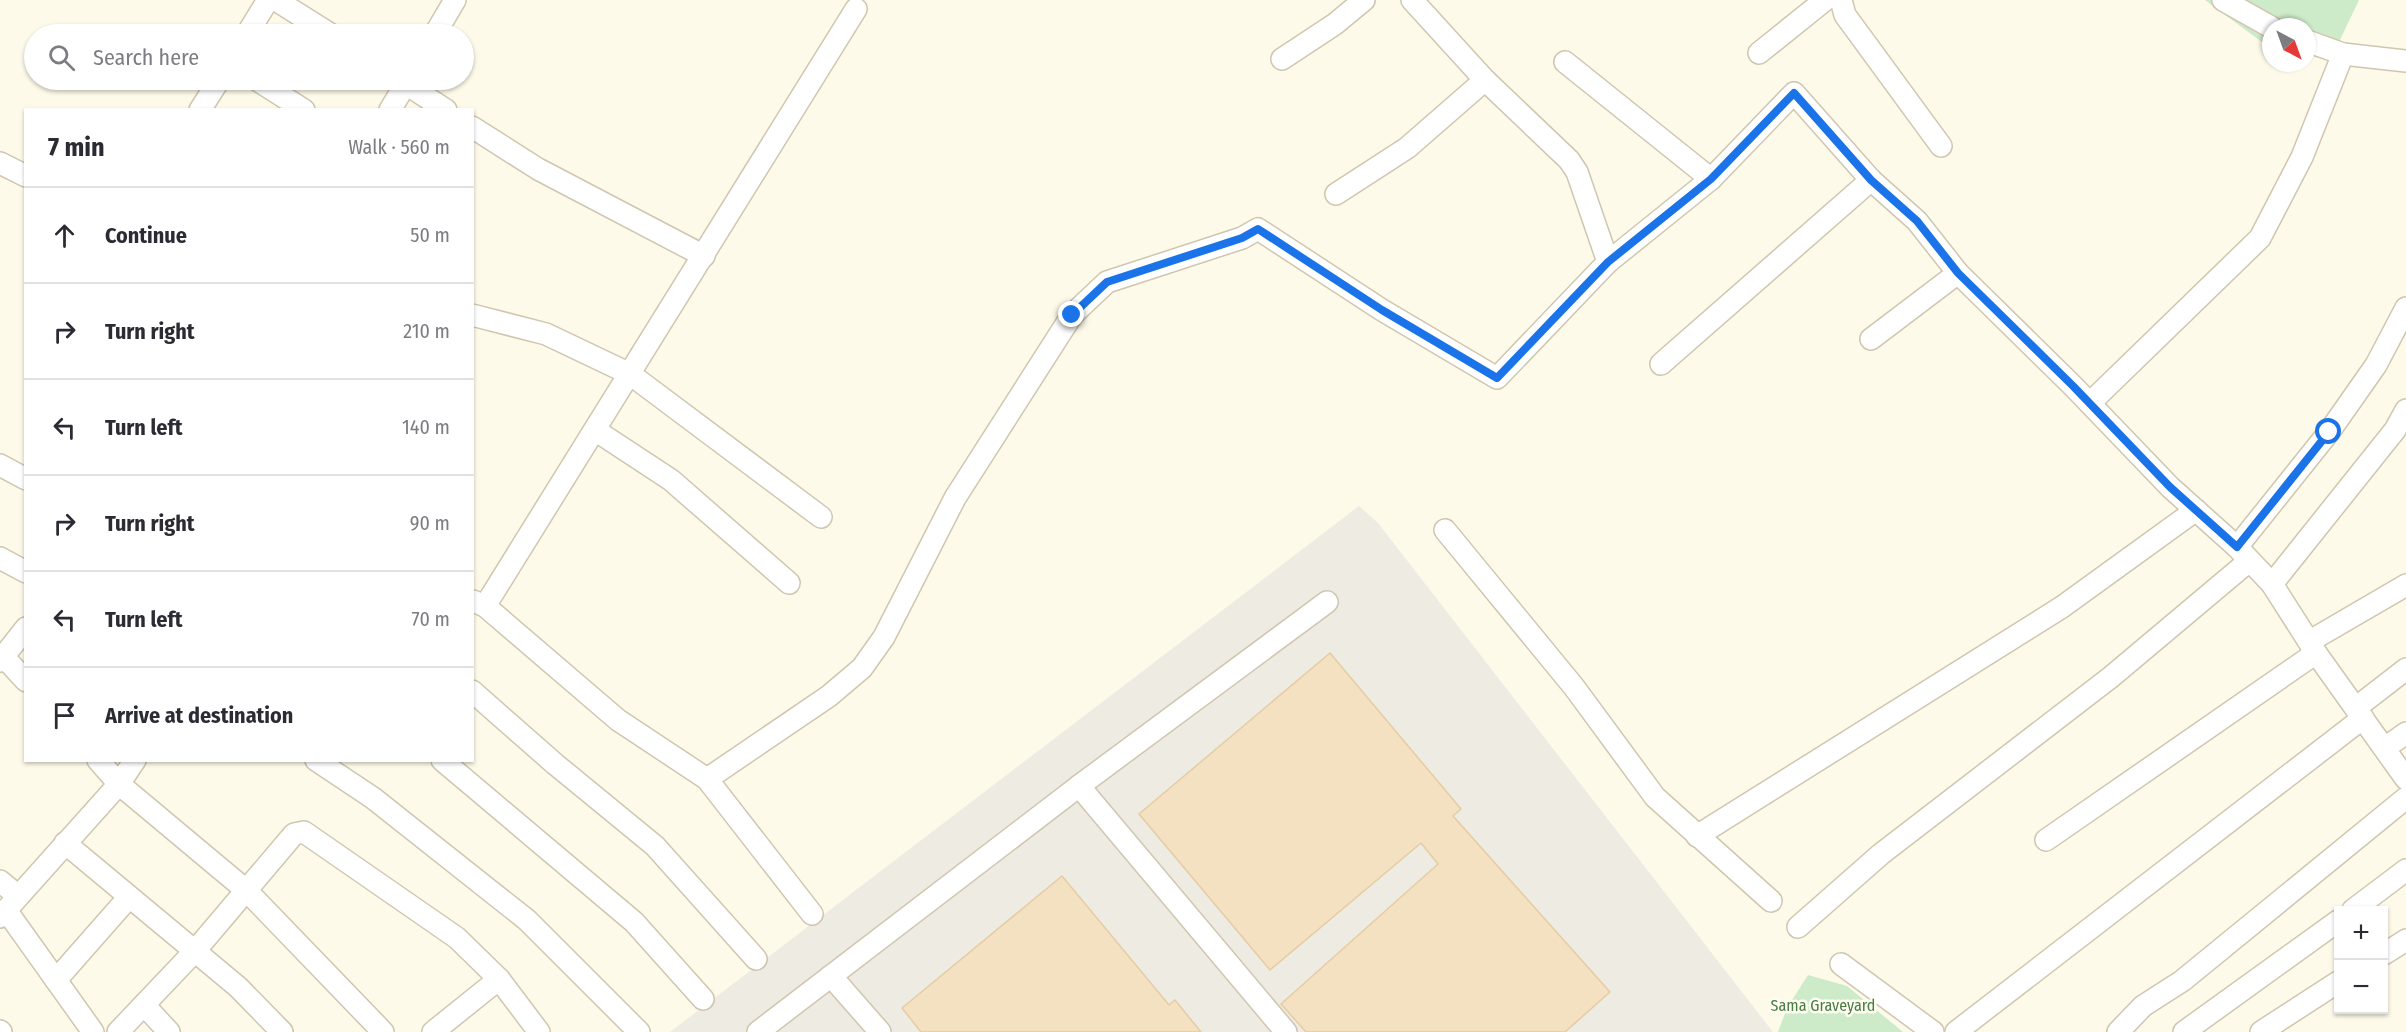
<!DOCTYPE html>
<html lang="en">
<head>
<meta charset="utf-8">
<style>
  body { margin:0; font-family:"Fira Sans Condensed",sans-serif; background:#f2f2f3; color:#2b2b33 }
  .controls { position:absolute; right:18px; bottom:18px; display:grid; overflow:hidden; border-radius:0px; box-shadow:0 2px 4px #0004 }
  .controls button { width:54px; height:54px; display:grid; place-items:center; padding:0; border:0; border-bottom:2px solid #e1e1e2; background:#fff; color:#2b2b33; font:30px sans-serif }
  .compass { position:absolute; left:2262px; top:18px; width:54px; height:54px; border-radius:50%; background:#fff; box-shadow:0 2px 4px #0004; rotate:139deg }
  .stop { position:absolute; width:18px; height:18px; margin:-14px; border:4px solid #1a73e8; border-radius:50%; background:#fff }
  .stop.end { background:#1a73e8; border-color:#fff; box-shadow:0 2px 6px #0008 }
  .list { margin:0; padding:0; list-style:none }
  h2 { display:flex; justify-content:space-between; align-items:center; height:78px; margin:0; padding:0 24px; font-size:26px }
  h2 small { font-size:20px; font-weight:400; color:#7c7c81 }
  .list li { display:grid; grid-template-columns:39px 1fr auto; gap:18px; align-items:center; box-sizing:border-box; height:96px; padding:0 24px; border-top:2px solid #e1e1e2 }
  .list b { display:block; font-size:22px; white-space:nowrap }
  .list em { font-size:20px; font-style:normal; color:#7c7c81 }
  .icon { flex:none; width:33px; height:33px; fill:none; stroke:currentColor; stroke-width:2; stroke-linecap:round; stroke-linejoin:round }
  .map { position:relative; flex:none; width:2406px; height:1032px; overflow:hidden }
  .search { position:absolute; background:#fff; box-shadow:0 2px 4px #0004; left:24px; top:24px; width:450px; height:66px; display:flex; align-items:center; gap:15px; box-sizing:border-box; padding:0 21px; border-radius:33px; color:#7c7c81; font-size:22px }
  .panel { position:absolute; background:#fff; box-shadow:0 2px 4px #0004; left:24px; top:108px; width:450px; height:654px; border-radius:0px }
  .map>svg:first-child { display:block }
  .industrial { fill:#eeebe3 }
  .green { fill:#cdebc8 }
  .building { fill:#f3e1c1; stroke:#e5cca2; stroke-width:1.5 }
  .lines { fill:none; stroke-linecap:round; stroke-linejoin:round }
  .street-casing { stroke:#d0c6af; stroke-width:24 }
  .street { stroke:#fff; stroke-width:21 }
  .route { stroke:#1a73e8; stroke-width:8 }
  .labels { text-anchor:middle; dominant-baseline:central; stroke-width:5; stroke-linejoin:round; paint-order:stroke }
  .park-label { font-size:16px; fill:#477e43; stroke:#fffdf1 }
</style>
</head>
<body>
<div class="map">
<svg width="2406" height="1032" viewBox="0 0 2406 1032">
  <rect width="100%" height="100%" fill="#fdfaea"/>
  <path class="industrial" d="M1359,506L1378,523L1773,1032H670Z"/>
  <g class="green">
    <path d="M2205,0H2359L2330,61L2307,55V27H2271V46L2266,45Z"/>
    <path d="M1808,975L1847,986L1903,1032H1778L1787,1008Z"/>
  </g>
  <g class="building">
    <path d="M1330,653L1461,809L1453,816L1610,992L1565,1032H1306L1281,1004L1438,864L1421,843L1270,970L1139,814Z"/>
    <path d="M1062,876L1169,1005L1175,1000L1201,1032H921L902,1008Z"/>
  </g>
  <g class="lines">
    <defs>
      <g id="street">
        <path d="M276,0L330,34"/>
        <path d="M1412,0L1485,80L1569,160L1577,172L1608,262"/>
        <path d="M1841,0L1845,15L1941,146"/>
        <path d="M2223,0L2271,27"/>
        <path d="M247,34L268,0"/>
        <path d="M435,34L455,0"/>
        <path d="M2307,41L2343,54L2406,61"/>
        <path d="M1759,53L1825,0"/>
        <path d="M1282,59L1335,24L1364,0"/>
        <path d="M1565,62L1711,179"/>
        <path d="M257,80L304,110"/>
        <path d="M400,80L446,110"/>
        <path d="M200,110L219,80"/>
        <path d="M390,110L408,80"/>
        <path d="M472,127L538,169L704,256"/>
        <path d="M0,163L26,176"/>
        <path d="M1336,194L1407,148L1485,80"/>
        <path d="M472,315L546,334L630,374L821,517"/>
        <path d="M1871,339L1958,273"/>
        <path d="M1661,364L1871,180"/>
        <path d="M2090,403L2260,238L2302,157L2343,54"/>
        <path d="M595,430L671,480L789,583"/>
        <path d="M0,465L26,479"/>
        <path d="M1445,530L1574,687L1655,797L1771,901"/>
        <path d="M2237,547L2329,432L2376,365L2406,308"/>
        <path d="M0,558L26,572"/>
        <path d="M2272,584L2395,430L2406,410"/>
        <path d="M473,601L485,606L618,720L707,779L812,914"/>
        <path d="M485,606L856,9"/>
        <path d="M2310,641L2406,585"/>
        <path d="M4,657L26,681"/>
        <path d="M0,661L26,628"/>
        <path d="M472,691L555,764L655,846L756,959"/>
        <path d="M2357,707L2406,669"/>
        <path d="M2385,748L2406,733"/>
        <path d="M98,760L119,784L247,891L383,1032"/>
        <path d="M316,760L373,798L527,920L639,1032"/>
        <path d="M442,760L634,922L703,999"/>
        <path d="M707,779L829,696L862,668L884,637L955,498L1072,315L1107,282L1242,238L1258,229L1382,310L1497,378L1608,262L1711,179L1794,93L1871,180L1917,221L1958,273L2073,386L2170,487L2237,547L2272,584L2316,653L2406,779"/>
        <path d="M1079,786L1327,602"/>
        <path d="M1697,836L2062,607L2196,510"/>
        <path d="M2046,840L2316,653"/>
        <path d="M65,843L238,987L282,1032"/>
        <path d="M0,881L18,896"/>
        <path d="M6,910L93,1032"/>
        <path d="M2353,910L2406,870"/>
        <path d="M0,917L119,784L135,760"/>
        <path d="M1798,927L1881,854L2111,677L2249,561"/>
        <path d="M2384,954L2406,940"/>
        <path d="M1841,964L1933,1032"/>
        <path d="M831,976L880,1032"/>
        <path d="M56,980L129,897"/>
        <path d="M144,1005L169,1032"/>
        <path d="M0,1031L1,1032"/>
        <path d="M118,1032L194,952L294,834L304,832L457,938L499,979L539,1032"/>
        <path d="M433,1032L499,979"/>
        <path d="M758,1032L1079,786L1286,1032"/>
        <path d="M1956,1032L2363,718"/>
        <path d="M2118,1032L2143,1006L2182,981L2406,798"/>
        <path d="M2184,1032L2338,921"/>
        <path d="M2261,1032L2338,982"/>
      </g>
    </defs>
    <use href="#street" class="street-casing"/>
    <use href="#street" class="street"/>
  </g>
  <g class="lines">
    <path class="route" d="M1072,315L1107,282L1242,238L1258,229L1382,310L1497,378L1608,262L1711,179L1794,93L1871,180L1917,221L1958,273L2073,386L2170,487L2237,547L2329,432"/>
  </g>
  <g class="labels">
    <g class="park-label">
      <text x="1823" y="1005">Sama Graveyard</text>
    </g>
  </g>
</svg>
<div class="controls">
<button>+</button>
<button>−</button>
</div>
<svg class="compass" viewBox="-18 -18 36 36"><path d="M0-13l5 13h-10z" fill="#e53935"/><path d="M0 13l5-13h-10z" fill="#7c7c81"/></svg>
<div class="stop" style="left:2329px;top:432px"></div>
<div class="stop end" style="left:1072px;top:315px"></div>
<div class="search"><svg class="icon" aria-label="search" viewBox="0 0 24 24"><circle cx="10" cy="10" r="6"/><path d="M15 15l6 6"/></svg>Search here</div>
<section class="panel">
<h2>7 min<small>Walk · 560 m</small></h2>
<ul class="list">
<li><svg class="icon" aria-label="ahead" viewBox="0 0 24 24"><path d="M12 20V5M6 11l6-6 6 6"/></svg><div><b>Continue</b></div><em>50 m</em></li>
<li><svg class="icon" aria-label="right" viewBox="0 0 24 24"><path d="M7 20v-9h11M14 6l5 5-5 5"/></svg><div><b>Turn right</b></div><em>210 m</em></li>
<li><svg class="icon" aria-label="left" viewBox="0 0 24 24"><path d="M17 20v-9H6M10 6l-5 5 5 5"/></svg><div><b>Turn left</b></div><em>140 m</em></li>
<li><svg class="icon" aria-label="right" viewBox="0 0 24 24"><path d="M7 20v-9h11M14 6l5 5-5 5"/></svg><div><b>Turn right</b></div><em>90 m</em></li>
<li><svg class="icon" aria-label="left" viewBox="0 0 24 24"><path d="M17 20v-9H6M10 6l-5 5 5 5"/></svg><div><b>Turn left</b></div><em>70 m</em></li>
<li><svg class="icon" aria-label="arrive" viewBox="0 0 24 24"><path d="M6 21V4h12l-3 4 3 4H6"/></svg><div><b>Arrive at destination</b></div></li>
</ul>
</section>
</div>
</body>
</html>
